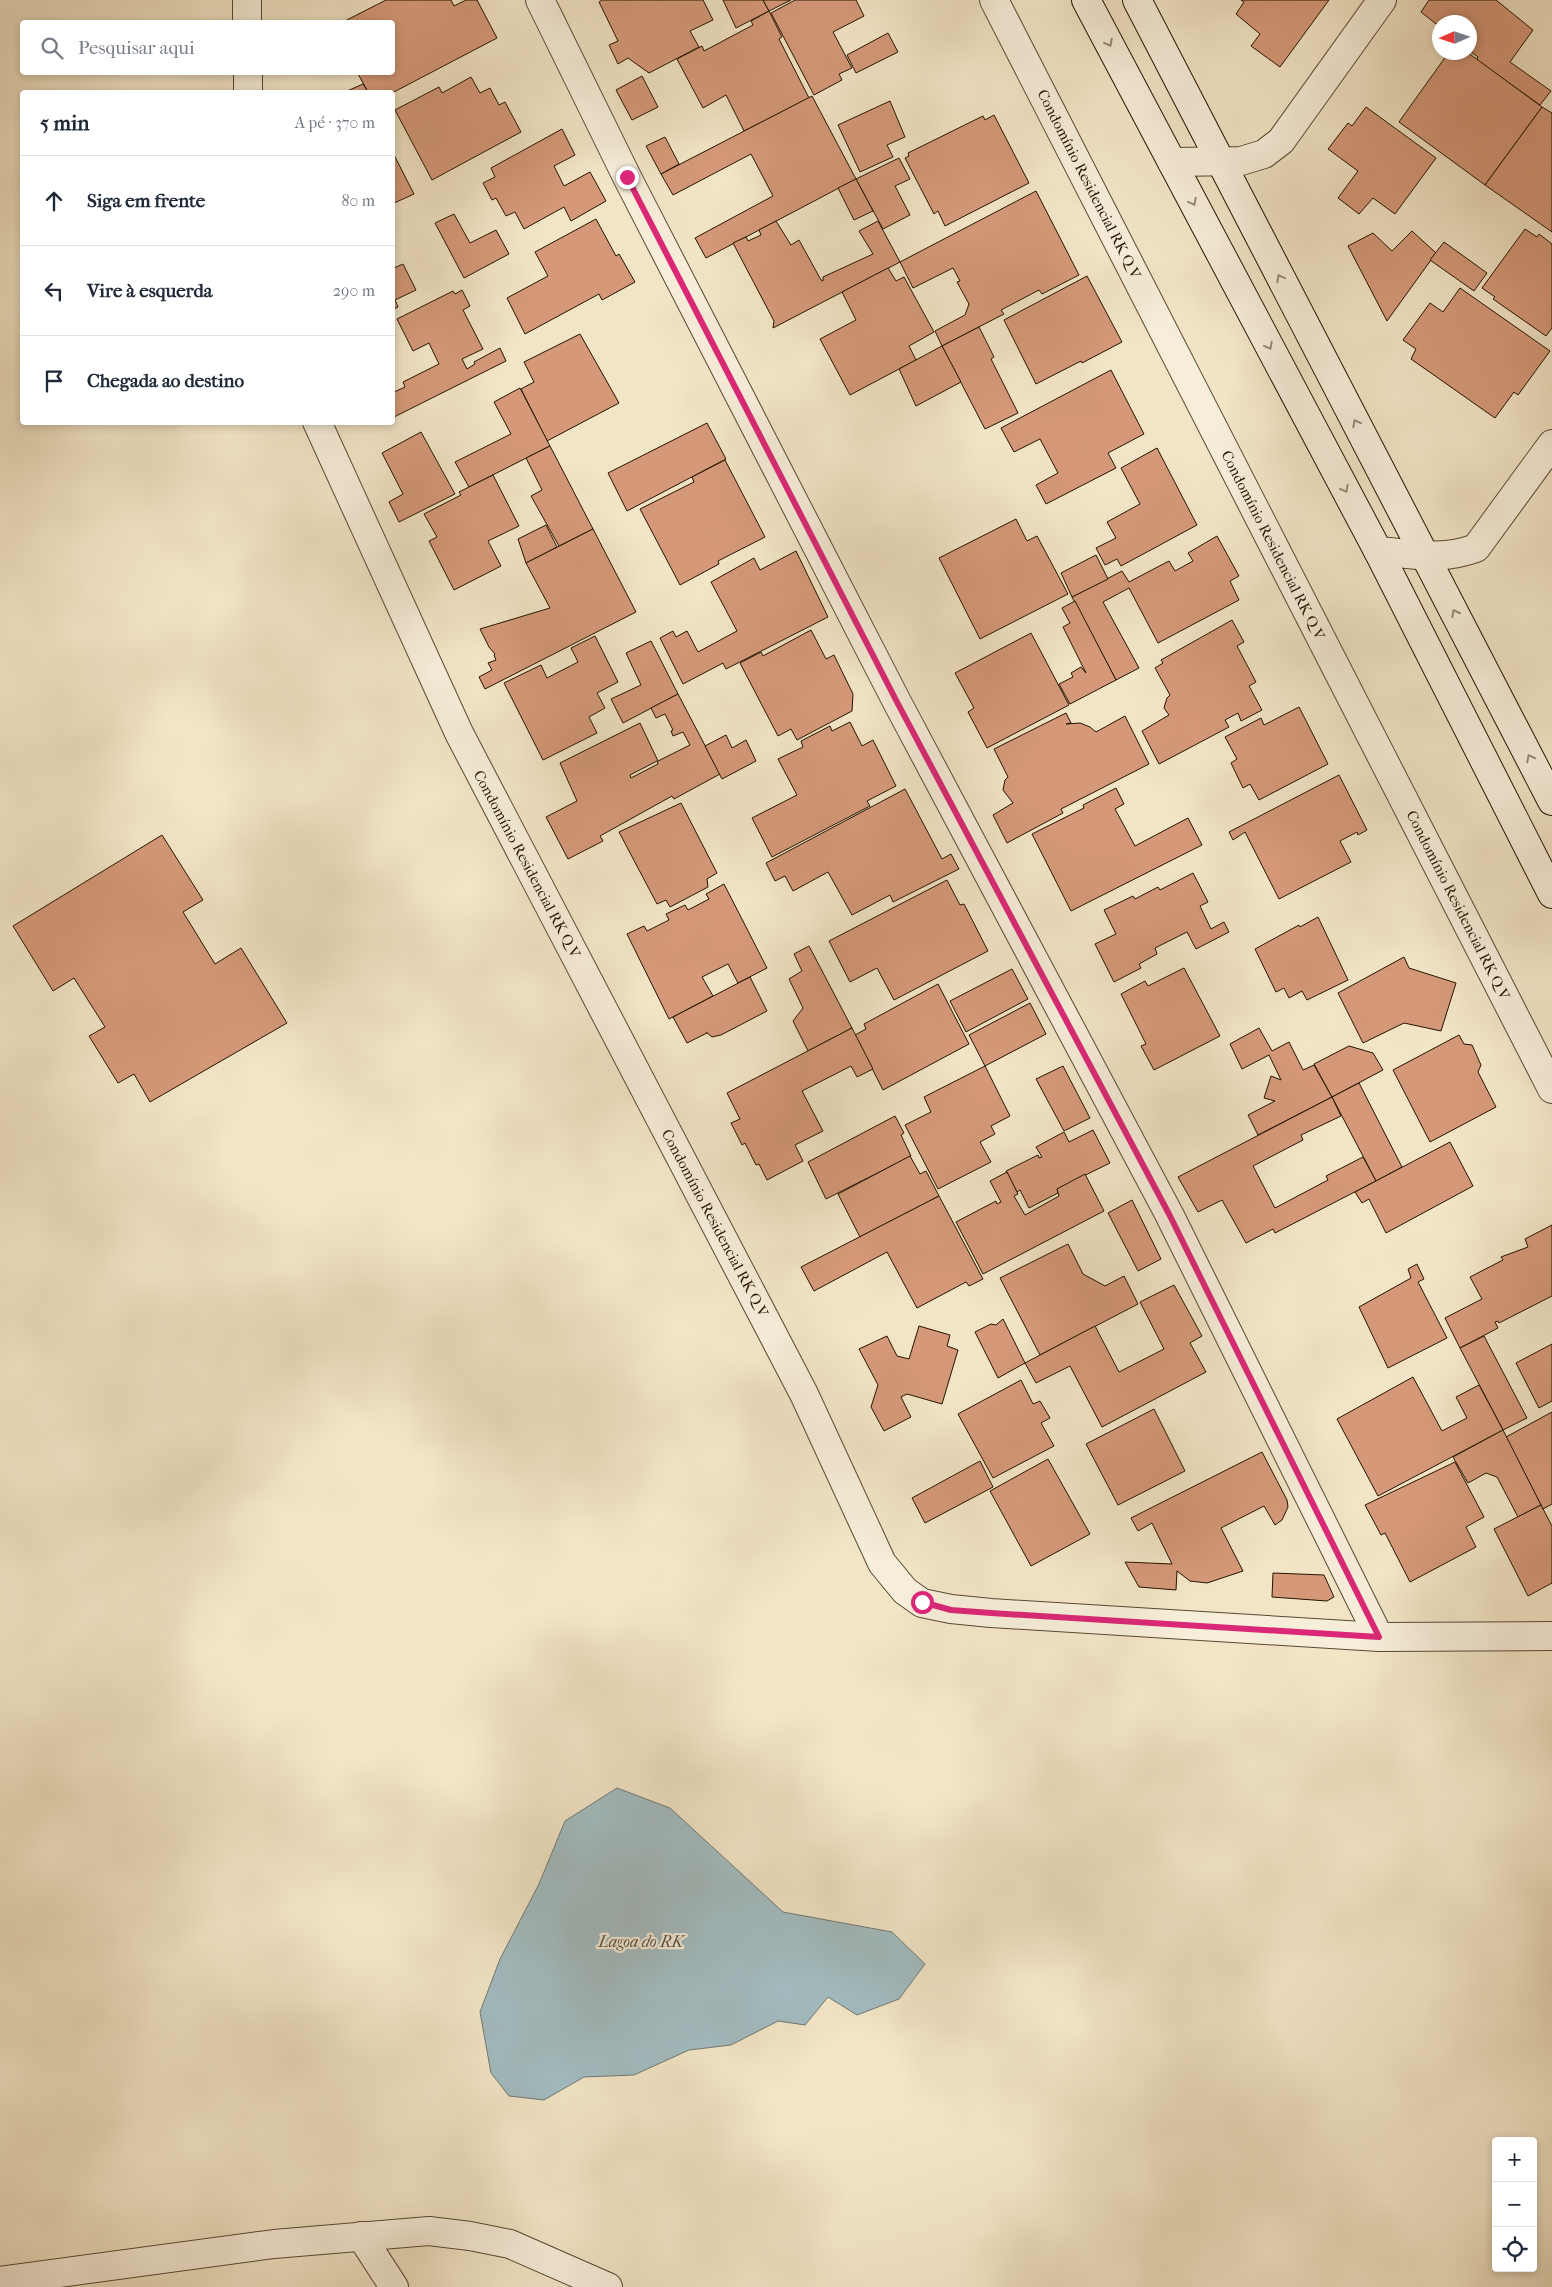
<!DOCTYPE html>
<html lang="pt">
<head>
<meta charset="utf-8">
<style>
  body { margin:0; font-family:"IM FELL French Canon",serif; background:#f6f6f7; color:#1f2937 }
  .controls { position:absolute; right:15px; bottom:15px; display:grid; overflow:hidden; border-radius:5px; box-shadow:0 2px 8px #0003 }
  .controls button { width:45px; height:45px; display:grid; place-items:center; padding:0; border:0; border-bottom:1px solid #e0e1e3; background:#fff; color:#1f2937; font:25px sans-serif }
  .compass { position:absolute; left:1432px; top:15px; width:45px; height:45px; border-radius:50%; background:#fff; box-shadow:0 2px 8px #0003; rotate:267deg }
  .stop { position:absolute; width:15px; height:15px; margin:-11px; border:4px solid #db2777; border-radius:50%; background:#fff }
  .stop.end { background:#db2777; border-color:#fff; box-shadow:0 1px 5px #0008 }
  .list { margin:0; padding:0; list-style:none }
  h2 { display:flex; justify-content:space-between; align-items:center; height:65px; margin:0; padding:0 20px; font-size:21px }
  h2 small { font-size:16px; font-weight:400; color:#747a83 }
  .list li { display:grid; grid-template-columns:32px 1fr auto; gap:15px; align-items:center; box-sizing:border-box; height:90px; padding:0 20px; border-top:1px solid #e0e1e3 }
  .list b { display:block; font-size:19px; white-space:nowrap }
  .list em { font-size:16px; font-style:normal; color:#747a83 }
  .icon { flex:none; width:28px; height:28px; fill:none; stroke:currentColor; stroke-width:2; stroke-linecap:round; stroke-linejoin:round }
  .map { position:relative; flex:none; width:1552px; height:2287px; overflow:hidden }
  .search { position:absolute; background:#fff; box-shadow:0 2px 8px #0003; left:20px; top:20px; width:375px; height:55px; display:flex; align-items:center; gap:12px; box-sizing:border-box; padding:0 18px; border-radius:5px; color:#747a83; font-size:19px }
  .panel { position:absolute; background:#fff; box-shadow:0 2px 8px #0003; left:20px; top:90px; width:375px; height:335px; border-radius:5px }
  .map>svg:first-child { display:block }
  .water { fill:#a2bcc1; stroke:#707874 }
  .building { fill:#d59979; stroke:#241300; fill-rule:evenodd }
  .lines { fill:none; stroke-linecap:round; stroke-linejoin:round }
  .street-casing { stroke:#584832; stroke-width:30 }
  .secondary-casing { stroke:#241300; stroke-width:30 }
  .street { stroke:#f7eeda; stroke-width:28 }
  .secondary { stroke:#f7eeda; stroke-width:28 }
  .oneway { stroke:#988b78 }
  .route { stroke:#db2777; stroke-width:6 }
  .labels { text-anchor:middle; dominant-baseline:central; stroke-width:4.5; stroke-linejoin:round; paint-order:stroke }
  .street-label { font-size:15px; fill:#241300; stroke:#f7eeda }
  .water-label { font-size:16px; font-style:italic; fill:#504e44; stroke:#f7eeda }
</style>
</head>
<body>
<div class="map">
<svg width="1552" height="2287" viewBox="0 0 1552 2287">
  <rect width="100%" height="100%" fill="#f2e5c6"/>
  <filter id="stains"><feTurbulence type="fractalNoise" baseFrequency=".004" numOctaves="4"/><feColorMatrix values="0 0 0 0 .2 0 0 0 0 .09 0 0 0 0 .02 0 0 0 .5 -.17"/></filter>
  <radialGradient id="worn" r=".72"><stop offset=".6" stop-color="#630" stop-opacity="0"/><stop offset="1" stop-color="#630" stop-opacity=".3"/></radialGradient>
  <path class="water" d="M617,1788L670,1808L783,1912L892,1932L925,1964L899,1999L857,2015L828,1997L805,2025L778,2021L731,2045L689,2050L634,2075L584,2077L544,2100L509,2096L491,2073L480,2012L500,1959L539,1884L565,1821Z"/>
  <g class="building">
    <path d="M386,0H451L454,6L466,0H477L497,38L392,93L368,92L357,72H392V22H343Z"/>
    <path d="M602,0H703L713,20L690,31L699,47L649,73L628,58L618,64L609,45L618,41L599,2Z"/>
    <path d="M723,0H763L769,11L736,28Z"/>
    <path d="M763,0H791L769,11Z"/>
    <path d="M795,0H856L864,16L833,32L852,68L839,74L842,80L814,95L771,13Z"/>
    <path d="M1241,0H1329L1280,67L1251,46L1260,34L1236,14L1244,2Z"/>
    <path d="M1429,0H1496L1533,30L1510,62L1551,91L1540,105L1477,60L1478,57L1470,51V22H1440V27L1421,12Z"/>
    <path d="M769,11L782,37L779,39L809,98L744,131L726,95L703,108L677,59L702,46L704,51L753,25L751,21Z"/>
    <path d="M888,33L898,52L856,73L847,55Z"/>
    <path d="M1449,52H1467L1542,107L1485,185L1399,122Z"/>
    <path d="M642,76L658,107L632,120L616,90Z"/>
    <path d="M471,77L480,93L490,88L499,105L505,102L521,132L432,180L395,110L439,87L442,93Z"/>
    <path d="M363,84L368,92H345Z"/>
    <path d="M812,96L856,179L706,258L695,238L773,196L751,154L673,195L661,174Z"/>
    <path d="M890,101L905,137L887,145L893,157L860,172L838,125Z"/>
    <path d="M1366,107L1436,158L1395,214L1373,198L1359,214L1338,198L1358,171L1328,149L1348,123L1352,126Z"/>
    <path d="M1542,107L1552,113V232L1485,185Z"/>
    <path d="M994,115L1029,183L945,226L938,211L934,214L905,158L909,156L908,153L983,116L985,120Z"/>
    <path d="M562,129L575,155L554,166L564,186L590,172L606,201L571,221L564,207L524,229L515,212L506,216L496,198L492,200L483,183L495,177L491,168Z"/>
    <path d="M665,137L679,164L661,174L646,146Z"/>
    <path d="M392,151L414,194L392,204Z"/>
    <path d="M899,158L910,179L895,186L910,215L883,229L856,179Z"/>
    <path d="M856,179L873,211L854,220L838,188Z"/>
    <path d="M1036,191L1079,275L1042,294L1039,290L1001,310L1004,314L942,346L935,331L965,315L969,304L957,282L960,281L953,268L913,288L900,262Z"/>
    <path d="M454,214L470,243L496,230L509,254L464,278L435,223Z"/>
    <path d="M596,219L616,256L619,254L635,282L602,300L599,294L525,334L507,298L548,276L535,252Z"/>
    <path d="M776,221L791,245L799,240L821,280L823,281V277L873,254L859,231L878,221L900,262L773,328L774,321L733,243L746,237L748,241L761,235L759,230Z"/>
    <path d="M1525,229L1537,237L1539,234L1552,244V328L1546,336L1493,299L1495,297L1482,288Z"/>
    <path d="M1412,231L1436,253L1387,321L1348,246L1373,233L1392,251Z"/>
    <path d="M1444,242L1487,273L1474,291L1430,260Z"/>
    <path d="M403,264L416,290L395,300L398,307L392,310V269Z"/>
    <path d="M888,268L896,281L904,277L934,332L909,346L916,360L850,395L820,339L856,320L842,292Z"/>
    <path d="M1087,276L1122,342L1082,363L1081,361L1036,384L1004,320Z"/>
    <path d="M1460,288L1550,351L1518,395L1514,392L1495,418L1411,359L1416,349L1403,340L1430,303L1443,312Z"/>
    <path d="M462,290L470,306L463,310L483,349L462,359L467,369L475,364L474,362L500,348L506,361L392,418V393L405,387L403,382L439,364L429,343L413,351L397,319L453,291L455,294Z"/>
    <path d="M979,327L994,357L991,359L1018,413L985,429L942,346Z"/>
    <path d="M580,334L619,403L547,441L521,389L534,382L524,362Z"/>
    <path d="M942,346L961,382L916,406L899,369Z"/>
    <path d="M1111,370L1144,434L1108,453L1116,468L1046,504L1036,485L1058,473L1040,439L1014,452L1001,428Z"/>
    <path d="M520,388L550,446L469,487L455,462L511,434L494,402Z"/>
    <path d="M707,423L726,459L627,511L608,473Z"/>
    <path d="M421,432L455,494L399,522L389,502L403,494L382,453Z"/>
    <path d="M550,446L593,529L559,546L531,496L542,490L526,458Z"/>
    <path d="M1157,448L1197,525L1121,566L1117,559L1105,565L1096,548L1116,538L1107,522L1140,504L1121,468Z"/>
    <path d="M725,460L765,537L718,561L719,564L680,585L640,509L694,482L692,477Z"/>
    <path d="M493,475L519,526L488,541L501,566L454,590L429,541L437,537L424,514L461,495L459,492Z"/>
    <path d="M1016,519L1027,541L1037,536L1068,594L980,639L939,558Z"/>
    <path d="M546,525L557,547L526,563L518,539Z"/>
    <path d="M593,529L636,612L485,689L479,677L492,670L488,663L496,660L494,655L495,654L489,647L480,629L550,608L526,563Z"/>
    <path d="M1217,536L1239,576L1230,581L1239,600L1158,643L1129,588L1103,602L1139,668L1116,680L1072,597L1122,571L1129,582L1169,561L1175,571L1193,561L1188,553Z"/>
    <path d="M796,551L828,617L726,669L723,663L683,684L660,638L673,631L676,637L687,631L698,652L737,631L711,582L754,558L760,570Z"/>
    <path d="M1096,555L1108,579L1072,597L1061,573Z"/>
    <path d="M1075,601L1116,680L1070,704L1059,684L1073,677L1071,673L1081,667L1086,673L1063,627L1070,623L1062,608Z"/>
    <path d="M1232,620L1244,642L1237,646L1256,682L1249,686L1262,710L1241,721L1238,713L1225,720L1229,727L1159,764L1142,731L1169,715L1164,708L1167,698L1170,695L1155,668L1163,663L1161,660Z"/>
    <path d="M811,630L826,659L834,655L853,694L852,711L797,740L791,729L778,736L740,663L761,652L763,656Z"/>
    <path d="M1031,633L1069,705L987,748L968,712L974,708L955,673Z"/>
    <path d="M595,636L618,682L597,693L605,708L589,717L597,733L543,760L504,683L541,665L547,678L578,662L571,648Z"/>
    <path d="M651,641L678,694L623,723L611,699L641,685L626,653Z"/>
    <path d="M678,694L720,774L674,799L672,796L600,836L603,841L568,859L546,817L577,801L560,763L640,723L658,761L690,745L683,732L673,736L671,731L673,730L665,714L656,718L651,708ZM657,761L658,764L631,778L630,775Z"/>
    <path d="M1299,707L1328,764L1259,800L1250,784L1243,788L1231,763L1237,759L1225,737L1261,718L1264,725Z"/>
    <path d="M1066,713L1071,723L1066,724L1080,723L1090,727L1096,732L1125,716L1149,764L1061,809L1063,813L1007,843L993,815L1013,803L1003,790L1005,780L1008,777L994,749Z"/>
    <path d="M850,722L862,746L873,740L896,786L867,801L870,806L772,857L752,818L797,795L778,759L803,747L801,741L830,726L832,731Z"/>
    <path d="M726,735L732,748L746,740L756,761L722,779L705,746Z"/>
    <path d="M1339,775L1367,830L1358,835L1357,832L1340,841L1351,862L1279,899L1245,832L1233,840L1229,832Z"/>
    <path d="M1116,788L1124,804L1115,809L1135,846L1188,818L1202,845L1071,911L1032,834L1084,808L1083,805Z"/>
    <path d="M905,789L942,859L951,854L959,869L893,902L890,895L852,915L828,872L793,891L785,876L775,881L766,863Z"/>
    <path d="M681,803L717,873L707,879L708,887L670,907L666,900L657,904L619,832Z"/>
    <path d="M162,835L203,900L183,912L215,964L241,948L287,1023L150,1102L134,1074L118,1083L89,1036L105,1027L74,978L53,991L13,926Z"/>
    <path d="M1193,873L1208,902L1200,906L1211,929L1224,922L1229,932L1196,949L1187,932L1155,948L1157,954L1139,964L1141,968L1114,982L1095,944L1116,934L1104,910L1133,896L1135,899L1158,887L1160,890Z"/>
    <path d="M947,880L960,905L964,904L988,951L894,1000L877,968L850,982L829,941Z"/>
    <path d="M724,884L767,968L738,983L728,964L702,977L713,996L669,1019L627,934L644,926L647,931L669,920L666,914L685,905L688,910L709,899L706,894Z"/>
    <path d="M1318,917L1348,980L1307,1000L1302,991L1289,998L1284,988L1276,992L1255,949L1299,925L1300,927Z"/>
    <path d="M809,946L852,1028L808,1051L793,1021L803,1008L789,979L802,971L794,954Z"/>
    <path d="M1404,957L1409,968L1456,983L1441,1031L1404,1023L1363,1043L1338,993Z"/>
    <path d="M1184,968L1220,1036L1154,1070L1141,1046L1146,1044L1121,994L1145,981L1148,986Z"/>
    <path d="M1012,969L1028,999L966,1032L950,1001Z"/>
    <path d="M750,977L767,1011L721,1035L712,1037L706,1032L707,1033L687,1043L673,1017Z"/>
    <path d="M938,984L969,1044L883,1090L855,1035L866,1029L864,1024Z"/>
    <path d="M1030,1003L1046,1034L985,1066L969,1035Z"/>
    <path d="M852,1028L873,1069L857,1077L851,1066L802,1091L823,1131L795,1145L803,1161L767,1180L759,1164L756,1165L745,1143L742,1145L731,1123L740,1119L727,1093Z"/>
    <path d="M1259,1028L1272,1051L1289,1042L1303,1070L1314,1065L1332,1097L1258,1135L1248,1115L1275,1101L1264,1098L1271,1076L1281,1080L1269,1055L1242,1069L1230,1044Z"/>
    <path d="M1459,1035L1464,1044L1472,1045L1481,1065L1478,1072L1496,1107L1430,1142L1393,1070Z"/>
    <path d="M1349,1046L1373,1053L1383,1070L1332,1097L1314,1064Z"/>
    <path d="M985,1066L1010,1116L991,1126L995,1134L980,1142L991,1162L938,1189L905,1125L931,1112L924,1097Z"/>
    <path d="M1063,1066L1090,1118L1064,1131L1036,1079Z"/>
    <path d="M1359,1083L1402,1167L1376,1181L1332,1097Z"/>
    <path d="M1332,1097L1341,1116L1301,1135L1303,1140L1253,1166L1275,1208L1328,1180L1326,1176L1363,1157L1376,1181L1275,1233L1273,1229L1246,1243L1222,1200L1198,1212L1178,1177Z"/>
    <path d="M895,1116L904,1133L901,1135L911,1156L826,1199L808,1162Z"/>
    <path d="M1093,1130L1110,1163L1057,1189L1058,1193L1029,1208L1020,1190L1017,1192L1006,1171L1038,1155L1039,1158L1042,1157L1036,1147L1064,1132L1069,1142Z"/>
    <path d="M1450,1142L1473,1186L1386,1233L1369,1199L1362,1203L1355,1192Z"/>
    <path d="M910,1156L920,1174L926,1171L939,1196L860,1237L838,1194Z"/>
    <path d="M1007,1172L1018,1194L1014,1196L1025,1215L1059,1196L1057,1189L1085,1174L1104,1211L983,1274L956,1222L996,1201L997,1204L1001,1202L990,1181Z"/>
    <path d="M939,1196L983,1279L969,1286L966,1282L917,1308L887,1252L814,1291L801,1267Z"/>
    <path d="M1132,1200L1161,1259L1138,1271L1108,1213Z"/>
    <path d="M1552,1225V1296L1499,1323L1498,1321L1495,1322L1498,1328L1460,1348L1445,1318L1482,1299L1470,1277L1503,1260L1501,1257L1528,1247L1525,1239Z"/>
    <path d="M1068,1244L1083,1274L1105,1286L1124,1276L1138,1304L1040,1355L1000,1278Z"/>
    <path d="M1417,1264L1424,1279L1418,1282L1447,1338L1388,1368L1359,1307L1411,1278L1408,1269Z"/>
    <path d="M1174,1285L1202,1336L1190,1343L1206,1372L1102,1427L1070,1366L1036,1383L1025,1363L1095,1326L1119,1372L1164,1349L1140,1302Z"/>
    <path d="M1003,1319L1025,1363L998,1378L975,1332L991,1324L996,1325Z"/>
    <path d="M919,1326L950,1335L947,1346L958,1350L942,1404L907,1394L901,1397L911,1417L884,1431L871,1407L878,1385L859,1349L887,1336L897,1356L909,1359Z"/>
    <path d="M1484,1336L1527,1418L1503,1430L1460,1348Z"/>
    <path d="M1552,1344V1401L1539,1408L1516,1363Z"/>
    <path d="M1413,1377L1442,1431L1467,1418L1456,1397L1479,1385L1503,1430L1378,1496L1337,1419Z"/>
    <path d="M1021,1380L1033,1404L1040,1401L1050,1418L1041,1423L1054,1446L993,1478L958,1414Z"/>
    <path d="M1154,1409L1185,1471L1118,1505L1086,1444Z"/>
    <path d="M1552,1412V1504L1543,1509L1506,1437Z"/>
    <path d="M1503,1430L1541,1505L1518,1517L1497,1477L1486,1473L1468,1483L1453,1457Z"/>
    <path d="M1262,1452L1287,1500L1288,1507L1282,1520L1275,1525L1264,1506L1221,1528L1243,1571L1207,1583L1190,1581L1177,1571L1176,1590L1139,1587L1125,1562L1172,1564L1152,1523L1138,1531L1131,1518Z"/>
    <path d="M1048,1459L1090,1534L1031,1566L990,1491Z"/>
    <path d="M980,1461L993,1487L925,1523L912,1498Z"/>
    <path d="M1455,1462L1484,1517L1466,1527L1476,1547L1410,1582L1385,1533L1381,1535L1365,1505Z"/>
    <path d="M1541,1505L1552,1526V1583L1528,1596L1494,1529Z"/>
    <path d="M1273,1573L1324,1575L1334,1597L1327,1601L1272,1597Z"/>
  </g>
  <g class="lines">
    <defs>
      <g id="street">
        <path d="M247,0V22"/>
        <path d="M540,0L627,177L897,702L1169,1214L1379,1637"/>
        <path d="M994,0L1552,1089"/>
        <path d="M248,72V92"/>
        <path d="M1172,162L1241,161L1264,154L1281,141L1382,0"/>
        <path d="M317,422L459,733L804,1394L882,1563L905,1591L922,1603L951,1609L991,1613L1379,1637L1552,1636"/>
        <path d="M1378,551C1414,554 1441,561 1476,548L1552,444"/>
        <path d="M361,2236L394,2287"/>
        <path d="M0,2281L274,2244L429,2231L470,2236L510,2244L608,2287"/>
      </g>
      <g id="secondary">
        <path d="M1086,0L1378,551L1552,894"/>
        <path d="M1137,0L1552,801"/>
      </g>
    </defs>
    <use href="#street" class="street-casing"/>
    <use href="#secondary" class="secondary-casing"/>
    <use href="#street" class="street"/>
    <use href="#secondary" class="secondary"/>
  </g>
  <defs><path id="oneway-chevron" d="M-2-3.5L2.5 0L-2 3.5" fill="none" stroke-width="1.6" stroke-linecap="round" stroke-linejoin="round" transform="scale(1.25)"/></defs>
  <g class="oneway">
    <use href="#oneway-chevron" transform="translate(1109 43) rotate(62)"/>
    <use href="#oneway-chevron" transform="translate(1193 202) rotate(62)"/>
    <use href="#oneway-chevron" transform="translate(1280 278) rotate(-118)"/>
    <use href="#oneway-chevron" transform="translate(1269 346) rotate(62)"/>
    <use href="#oneway-chevron" transform="translate(1356 423) rotate(-118)"/>
    <use href="#oneway-chevron" transform="translate(1345 489) rotate(62)"/>
    <use href="#oneway-chevron" transform="translate(1455 613) rotate(-117)"/>
    <use href="#oneway-chevron" transform="translate(1530 758) rotate(-117)"/>
  </g>
  <g class="lines">
    <path class="route" d="M627,177L897,702L1169,1214L1379,1637L991,1613L951,1610L922,1602"/>
  </g>
  <g class="labels">
    <g class="street-label">
      <text transform="translate(1089 184) rotate(63)">Condomínio Residencial RK Q V</text>
      <text transform="translate(1273 545) rotate(63)">Condomínio Residencial RK Q V</text>
      <text transform="translate(527 864) rotate(62)">Condomínio Residencial RK Q V</text>
      <text transform="translate(1458 905) rotate(63)">Condomínio Residencial RK Q V</text>
      <text transform="translate(715 1223) rotate(62)">Condomínio Residencial RK Q V</text>
    </g>
    <g class="water-label">
      <text x="641" y="1941">Lagoa do RK</text>
    </g>
  </g>
  <rect width="100%" height="100%" filter="url(#stains)"/>
  <rect width="100%" height="100%" fill="url(#worn)"/>
</svg>
<div class="controls">
<button>+</button>
<button>−</button>
<button><svg class="icon" aria-label="locate" viewBox="0 0 24 24"><circle cx="12" cy="12" r="6"/><path d="M12 2v4M12 18v4M2 12h4M18 12h4"/></svg></button>
</div>
<svg class="compass" viewBox="-18 -18 36 36"><path d="M0-13l5 13h-10z" fill="#e53935"/><path d="M0 13l5-13h-10z" fill="#747a83"/></svg>
<div class="stop" style="left:922px;top:1602px"></div>
<div class="stop end" style="left:627px;top:177px"></div>
<div class="search"><svg class="icon" aria-label="search" viewBox="0 0 24 24"><circle cx="10" cy="10" r="6"/><path d="M15 15l6 6"/></svg>Pesquisar aqui</div>
<section class="panel">
<h2>5 min<small>A pé · 370 m</small></h2>
<ul class="list">
<li><svg class="icon" aria-label="ahead" viewBox="0 0 24 24"><path d="M12 20V5M6 11l6-6 6 6"/></svg><div><b>Siga em frente</b></div><em>80 m</em></li>
<li><svg class="icon" aria-label="left" viewBox="0 0 24 24"><path d="M17 20v-9H6M10 6l-5 5 5 5"/></svg><div><b>Vire à esquerda</b></div><em>290 m</em></li>
<li><svg class="icon" aria-label="arrive" viewBox="0 0 24 24"><path d="M6 21V4h12l-3 4 3 4H6"/></svg><div><b>Chegada ao destino</b></div></li>
</ul>
</section>
</div>
</body>
</html>
